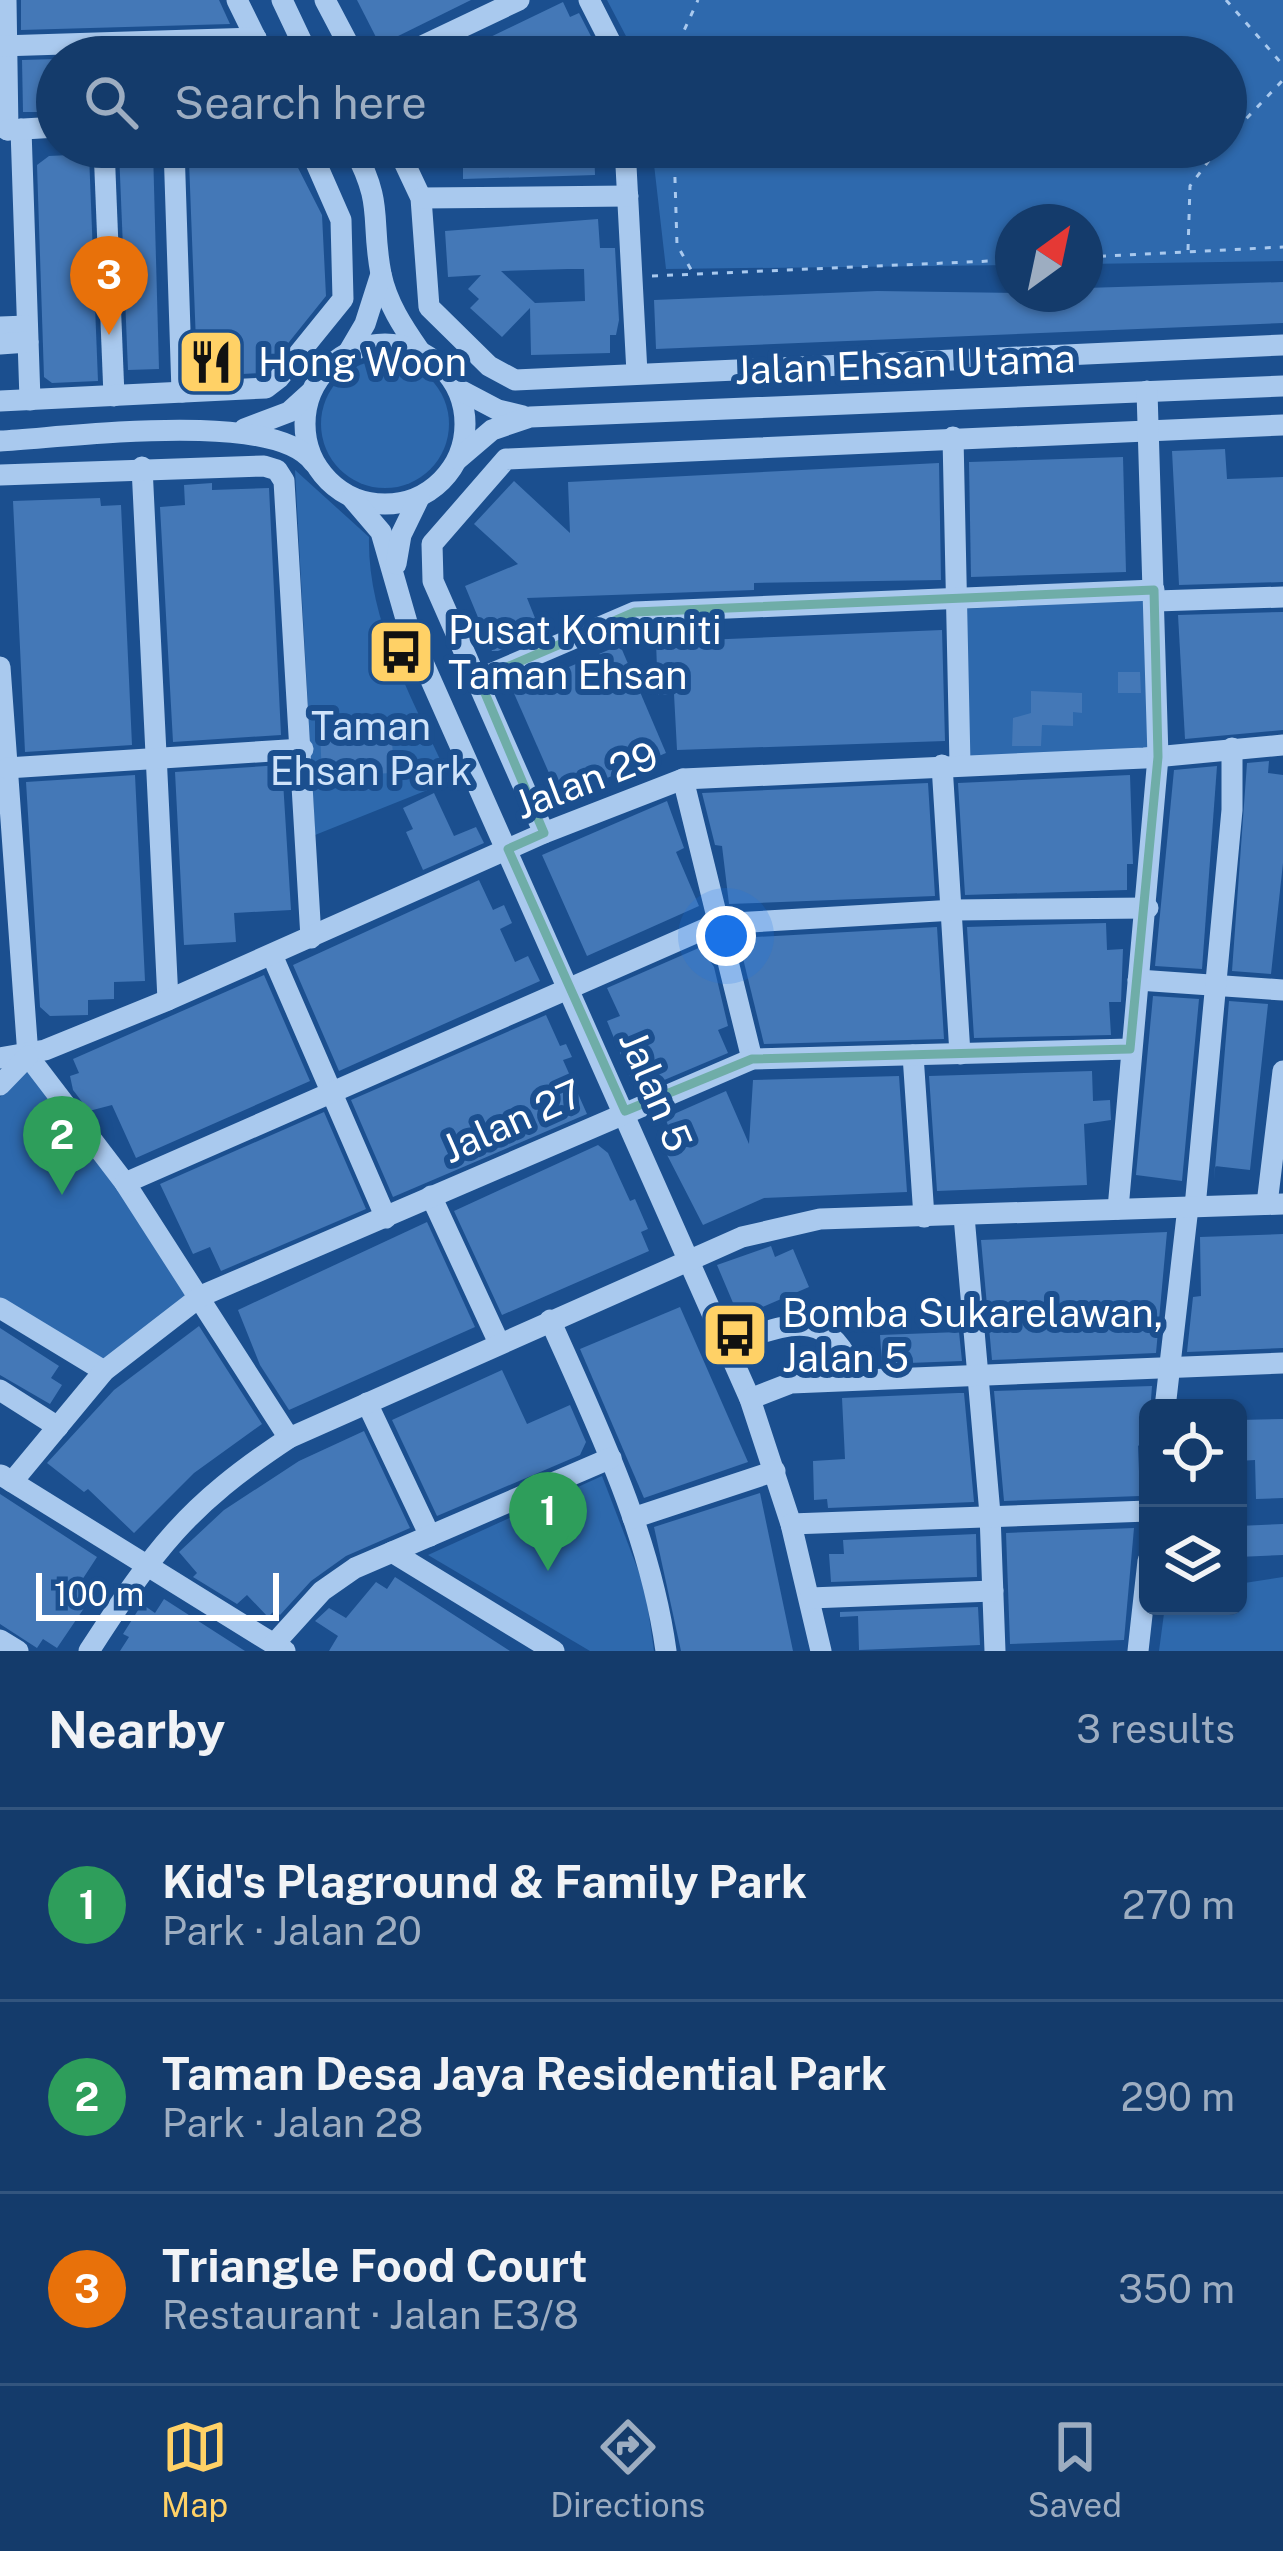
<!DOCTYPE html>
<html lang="en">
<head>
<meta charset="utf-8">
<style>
  body { margin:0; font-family:"Public Sans",sans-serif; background:#214673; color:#f1f3f6 }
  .controls { position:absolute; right:36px; bottom:36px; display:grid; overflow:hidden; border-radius:18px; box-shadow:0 3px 9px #0004 }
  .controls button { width:108px; height:108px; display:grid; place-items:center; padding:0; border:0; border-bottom:3px solid #33557e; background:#143b6b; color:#f1f3f6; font:60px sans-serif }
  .compass { position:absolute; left:995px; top:204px; width:108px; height:108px; border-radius:50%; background:#143b6b; box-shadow:0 3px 9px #0004; rotate:33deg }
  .scale { position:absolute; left:36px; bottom:30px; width:243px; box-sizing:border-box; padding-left:12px; border:6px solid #fff; border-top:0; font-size:33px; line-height:42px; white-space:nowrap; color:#fff; -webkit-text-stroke:9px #1b4f8f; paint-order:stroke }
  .you { position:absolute; left:726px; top:936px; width:42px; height:42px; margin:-30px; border:9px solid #fff; border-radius:50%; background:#1a73e8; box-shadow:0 0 0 18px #1a73e833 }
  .badge { display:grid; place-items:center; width:78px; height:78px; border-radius:50%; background:#ffd166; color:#fff; font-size:39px; font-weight:700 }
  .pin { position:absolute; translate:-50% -99px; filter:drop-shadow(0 3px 6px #0008) }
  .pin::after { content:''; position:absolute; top:63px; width:42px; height:36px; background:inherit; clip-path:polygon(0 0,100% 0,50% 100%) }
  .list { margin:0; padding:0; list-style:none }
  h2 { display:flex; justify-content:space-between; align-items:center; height:156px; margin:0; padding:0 48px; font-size:51px }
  h2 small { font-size:39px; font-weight:400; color:#9dadc1 }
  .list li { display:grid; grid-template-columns:78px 1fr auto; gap:36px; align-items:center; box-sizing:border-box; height:192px; padding:0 48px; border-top:3px solid #33557e }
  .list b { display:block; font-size:45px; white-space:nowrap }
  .list p { margin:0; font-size:39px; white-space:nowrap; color:#9dadc1 }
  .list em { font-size:39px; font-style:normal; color:#9dadc1 }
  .icon { flex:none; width:66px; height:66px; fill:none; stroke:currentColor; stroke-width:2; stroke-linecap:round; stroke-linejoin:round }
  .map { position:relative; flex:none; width:1283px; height:1651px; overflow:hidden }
  .search { position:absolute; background:#143b6b; box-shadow:0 3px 9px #0004; left:36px; right:36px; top:36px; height:132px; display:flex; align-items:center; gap:30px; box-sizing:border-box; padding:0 42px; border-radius:66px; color:#9dadc1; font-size:45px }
  .sheet { height:732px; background:#143b6b }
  nav { display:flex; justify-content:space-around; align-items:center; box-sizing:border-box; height:168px; border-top:3px solid #33557e; background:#143b6b; font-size:33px; color:#9dadc1 }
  nav a { display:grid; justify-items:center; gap:6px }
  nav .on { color:#ffd166 }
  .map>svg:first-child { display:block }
  .green { fill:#2e69ad }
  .building { fill:#4478b7; fill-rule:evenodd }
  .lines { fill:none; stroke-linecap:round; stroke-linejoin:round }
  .path { stroke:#a9c9ee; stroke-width:3; stroke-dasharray:6 9; stroke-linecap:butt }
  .minor { stroke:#a9c9ee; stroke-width:21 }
  .marked { fill:none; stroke:#6fada8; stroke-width:9; stroke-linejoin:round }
  .labels { text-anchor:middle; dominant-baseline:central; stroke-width:12; stroke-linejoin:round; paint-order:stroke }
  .poi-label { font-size:39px; fill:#fff; stroke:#1b4f8f; text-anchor:start }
  .street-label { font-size:39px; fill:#fff; stroke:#1b4f8f }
  .park-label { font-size:39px; fill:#cfe3fa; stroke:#1b4f8f }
</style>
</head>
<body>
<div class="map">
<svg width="1283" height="1651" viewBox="0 0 1283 1651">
  <rect width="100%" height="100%" fill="#1b4f8f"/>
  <g class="green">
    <path d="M607,0H1283V261L1085,264V222H1013V265L666,269L652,147H1226V57H637Z"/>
    <circle cx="385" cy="424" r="64"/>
    <path d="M295,470L369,537C367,623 416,705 450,781L315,835Z"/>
    <path d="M1148,598L1153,750L965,757L962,609Z"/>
    <path d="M30,1063L193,1294L102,1360L0,1298V1097Z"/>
    <path d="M602,1476L645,1588L654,1651H590L428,1555Z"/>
    <path d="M1283,1577V1651H1159L1165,1606H1238V1584Z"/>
  </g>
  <g class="building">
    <path d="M21,0H219L230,24L21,30Z"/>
    <path d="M357,0H471L380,45Z"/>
    <path d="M563,2L570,17L579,13L595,44L568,57H449Z"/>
    <path d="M57,59V112H23L22,60Z"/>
    <path d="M428,147H594L595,175L463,179V164L429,165Z"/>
    <path d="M278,149L293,158L322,215L326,296L273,362H263L261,373L206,376L197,369L189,161L197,151Z"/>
    <path d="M153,150L159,369L128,370L119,151Z"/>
    <path d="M89,154L98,381L52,383L44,377L37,165L49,156Z"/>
    <path d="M598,219L600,248H615L619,320L616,335H610V353L531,355L530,308L502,337L470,308L479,299L468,289L481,275L448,277L445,231ZM568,269H584L585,301L535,303L501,271Z"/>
    <path d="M1283,282V323L656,349L654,300L877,291L1085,294V288Z"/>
    <path d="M1225,449L1227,479L1283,477V582L1179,585L1172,451Z"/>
    <path d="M1123,457L1126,572L971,577L969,462Z"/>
    <path d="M939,463L941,580L754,583V590L527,598L541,633L498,651H492L465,586L518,564L474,524L514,481L570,533L568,482Z"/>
    <path d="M212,483V490L269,488L281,735L173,742L160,507L185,505L184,485Z"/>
    <path d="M100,498L101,506L121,505L132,745L25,752L13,501Z"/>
    <path d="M1283,612V730L1185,739L1178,615Z"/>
    <path d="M942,630L945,741L677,750L674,694L658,695L656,642Z"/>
    <path d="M620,645L666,753L560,798L513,691Z"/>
    <path d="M1118,672H1140L1141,693H1118Z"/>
    <path d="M1031,691L1082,693V713L1073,712V726L1042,725L1041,746H1012L1013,718L1031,713Z"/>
    <path d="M359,730L360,741L392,740L394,773L322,776L320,732Z"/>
    <path d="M1269,761L1268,773L1283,775V863L1271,974L1232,971L1247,763Z"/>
    <path d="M282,765L291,910L234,913L236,942L184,945L175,772Z"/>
    <path d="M1217,766L1202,969L1155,966L1174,770Z"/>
    <path d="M135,775L145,981L114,982V999L88,1000V1015L50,1016L40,1007L26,782Z"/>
    <path d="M1130,775L1133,864H1127V890L965,895L958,783Z"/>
    <path d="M928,783L935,896L729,904L722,846L715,845L702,793Z"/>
    <path d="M434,793L454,836L476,827L484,843L423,870L406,832L413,829L403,808Z"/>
    <path d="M667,801L684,848L676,852L699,906L587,956L542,855Z"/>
    <path d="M479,880L493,910L504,905L512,923L500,929L515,962L528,956L540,981L339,1071L293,965Z"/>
    <path d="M1106,923L1107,950L1123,949L1121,1002H1109L1111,1035L974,1038L967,927Z"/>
    <path d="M937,927L944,1039L764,1044L738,938Z"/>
    <path d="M701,947L714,967L728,1026L718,1030L728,1053L650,1086L646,1078L633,1084L607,1021L620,1016L607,988Z"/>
    <path d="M264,975L310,1081L136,1158L112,1105L89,1111L73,1090L70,1076L79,1073L73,1059Z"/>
    <path d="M1153,996L1199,999L1182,1181L1136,1175Z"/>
    <path d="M1229,1001L1268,1004L1250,1170L1215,1166L1214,1181Z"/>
    <path d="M546,1015L560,1046L566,1044L572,1057L563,1060L587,1114L393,1197L351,1100Z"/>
    <path d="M1092,1071L1093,1101L1110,1100L1111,1120L1084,1124L1087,1185L937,1191L929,1076Z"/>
    <path d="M899,1076L907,1192L764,1198L703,1225L663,1147L675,1142L665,1118L726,1091L749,1144L753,1080Z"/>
    <path d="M324,1112L366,1209L221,1271L210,1247L193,1254L160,1184Z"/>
    <path d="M598,1145L608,1153L630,1201L635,1199L648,1229L641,1232L649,1251L502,1315L454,1211Z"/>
    <path d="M427,1222L475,1327L289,1410L260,1365L238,1310Z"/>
    <path d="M1167,1232L1156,1353L992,1360L981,1240Z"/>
    <path d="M1283,1234V1348L1187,1352L1193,1297L1201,1296L1200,1237Z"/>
    <path d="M771,1246L775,1257L793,1249L809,1287L739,1317L717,1265Z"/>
    <path d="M680,1307L748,1462L644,1498L580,1349Z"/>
    <path d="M199,1326L262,1424L194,1473L134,1533L88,1489L84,1492L47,1463L114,1390Z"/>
    <path d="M0,1328L59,1366L51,1378L62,1385L50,1404L0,1375Z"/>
    <path d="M959,1332L962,1361L882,1364L880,1335Z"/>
    <path d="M502,1370L527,1424L570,1405L586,1442L580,1455L437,1516L392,1420Z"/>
    <path d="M1152,1386L1148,1438L1138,1446L1140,1496L1004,1501L994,1391Z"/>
    <path d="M958,1393H964L974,1502L828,1508L827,1499L814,1500L813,1461L845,1459L842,1398Z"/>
    <path d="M1283,1419V1498L1256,1499L1255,1460L1238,1461V1420Z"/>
    <path d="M364,1431L410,1528L346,1556L311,1581L280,1615L275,1610L268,1617L247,1595L237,1604L193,1577L197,1573L179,1552L224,1510L299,1461Z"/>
    <path d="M760,1493L793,1651H681L654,1527Z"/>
    <path d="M0,1494L97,1557L82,1580L97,1589L57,1648L43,1639L37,1648L0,1624Z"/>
    <path d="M1283,1524V1555L1238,1557V1526Z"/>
    <path d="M1134,1528L1124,1640L1010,1644L1006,1533Z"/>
    <path d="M976,1534L977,1577L831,1582L829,1554H844L843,1540Z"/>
    <path d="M395,1577L423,1595L510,1651H329L338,1636L315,1621L329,1608L346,1618L376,1582L387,1589Z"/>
    <path d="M164,1599L220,1635L245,1651H120L129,1637L123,1634L142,1604L155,1613Z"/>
    <path d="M978,1607L980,1645L859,1650L858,1616L840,1617V1612Z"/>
  </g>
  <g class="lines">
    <g class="path">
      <path d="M1226,0L1283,65"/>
      <path d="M672,57L698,0"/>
      <path d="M1226,140L1283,80"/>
      <path d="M674,147L677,245L693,273"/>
      <path d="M1188,250L1190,186L1219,147"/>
      <path d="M1085,257L1283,247"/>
      <path d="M652,276L1013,260"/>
    </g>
    <g class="minor">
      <path d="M6,0L8,130"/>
      <path d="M237,0L265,57"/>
      <path d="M282,0L309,57"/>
      <path d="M325,0L355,57"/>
      <path d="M589,0L618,57"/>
      <path d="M0,46L256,38"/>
      <path d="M399,57L519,0"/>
      <path d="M21,129L30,400"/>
      <path d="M7,130L57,127"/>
      <path d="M104,147L114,396"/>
      <path d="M174,147L182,392"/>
      <path d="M353,147C385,207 370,217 381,274C387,303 403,327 419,350"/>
      <path d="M397,147L421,198L429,307L489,366L515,380L1283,345"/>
      <path d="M625,147L637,373"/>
      <path d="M421,198L628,196"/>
      <path d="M0,327L27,326"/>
      <circle cx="385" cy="424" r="80"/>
      <path d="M0,344L28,342"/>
      <path d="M348,353L365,324L381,274"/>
      <path d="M460,390L498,410L523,416"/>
      <path d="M0,401L266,388L279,378L343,299L341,220L309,147"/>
      <path d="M244,429L289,412L310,393"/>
      <path d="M953,437L960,764"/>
      <path d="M0,441C65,438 275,408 314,463"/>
      <path d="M458,459L492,430L530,417L1283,386"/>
      <path d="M142,467L168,1000"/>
      <path d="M0,475L264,466L277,470L284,481L311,938"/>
      <path d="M352,498L381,532L410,633L750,1399L791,1524L821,1651"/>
      <path d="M396,564L401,535L419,498"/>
      <path d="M1156,601L1283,597"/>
      <path d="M0,667L28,1056"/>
      <path d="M479,679L635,612L1154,590"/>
      <path d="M942,765L960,1054"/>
      <path d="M7,768L303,749"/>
      <path d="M683,779L752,1059"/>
      <path d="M544,833L433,581L432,544L506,459L1283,425"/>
      <path d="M272,955L386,1218"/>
      <path d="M1138,980L1283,990"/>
      <path d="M913,1055L924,1217"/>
      <path d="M28,1056L125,1183L289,1438"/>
      <path d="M0,1058L45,1050L168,1000L544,833L683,779L1144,758L1283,745"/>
      <path d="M0,1085L28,1056"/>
      <path d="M125,1183L716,924L955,910L1148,908"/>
      <path d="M431,1196L499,1343"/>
      <path d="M1267,1204L1283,1071"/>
      <path d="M1195,1207L1232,810V748"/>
      <path d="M1118,1209L1158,757L1147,391"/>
      <path d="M964,1216L990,1514L995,1651"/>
      <path d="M0,1308L104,1371"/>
      <path d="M550,1320C598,1428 650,1534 666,1651"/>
      <path d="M727,1344C790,1324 827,1303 857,1379"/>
      <path d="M0,1390L58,1427"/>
      <path d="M750,1399L791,1383L1283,1363"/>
      <path d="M367,1403L430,1536"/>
      <path d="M1165,1408L1188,1207"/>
      <path d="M1,1475L285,1651"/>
      <path d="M12,1482L104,1371L201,1296L752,1059L1130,1049"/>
      <path d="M633,1518L775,1471"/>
      <path d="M791,1524L1148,1511"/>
      <path d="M392,1552L554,1651"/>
      <path d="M810,1598L993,1591"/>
      <path d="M0,1640L18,1651"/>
      <path d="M274,1644L322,1591L355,1568L611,1458"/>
      <path d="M89,1651C155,1549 186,1506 289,1438L742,1237L820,1219L1283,1204"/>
      <path d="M1138,1651L1148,1561"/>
    </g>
  </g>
  <path class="marked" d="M1154,590L1158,757L1130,1049L752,1059L625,1111L508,849L544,833L479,679L635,612Z"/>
  <defs>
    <symbol id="restaurant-square" viewBox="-11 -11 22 22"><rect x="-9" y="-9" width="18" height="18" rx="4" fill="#ffd166" stroke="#1b4f8f"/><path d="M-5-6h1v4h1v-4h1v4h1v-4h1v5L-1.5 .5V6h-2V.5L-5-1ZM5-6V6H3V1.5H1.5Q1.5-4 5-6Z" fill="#111"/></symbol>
    <symbol id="bus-square" viewBox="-11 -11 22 22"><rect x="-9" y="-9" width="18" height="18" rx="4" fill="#ffd166" stroke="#1b4f8f"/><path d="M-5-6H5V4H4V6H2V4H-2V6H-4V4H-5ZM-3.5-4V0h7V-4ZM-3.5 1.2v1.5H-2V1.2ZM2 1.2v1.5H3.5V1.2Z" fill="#111"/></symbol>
  </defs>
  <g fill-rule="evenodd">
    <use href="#restaurant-square" x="173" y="324" width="76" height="76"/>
    <use href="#bus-square" x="363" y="614" width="76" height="76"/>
    <use href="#bus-square" x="697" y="1297" width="76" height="76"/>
  </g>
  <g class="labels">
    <g class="poi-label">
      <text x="258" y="362">Hong Woon</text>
      <text x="448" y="630">Pusat Komuniti<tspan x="448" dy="45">Taman Ehsan</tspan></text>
      <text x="782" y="1313">Bomba Sukarelawan,<tspan x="782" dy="45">Jalan 5</tspan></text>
    </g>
    <g class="street-label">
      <text transform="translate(905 364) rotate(-2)">Jalan Ehsan Utama</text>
      <text transform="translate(586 780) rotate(-21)">Jalan 29</text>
      <text transform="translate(656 1091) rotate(67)">Jalan 5</text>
      <text transform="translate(512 1121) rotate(-24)">Jalan 27</text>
    </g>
    <g class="park-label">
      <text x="371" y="726">Taman<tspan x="371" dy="45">Ehsan Park</tspan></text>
    </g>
  </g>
</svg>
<div class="controls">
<button><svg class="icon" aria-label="locate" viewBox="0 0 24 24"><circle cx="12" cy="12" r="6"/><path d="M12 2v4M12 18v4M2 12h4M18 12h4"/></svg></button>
<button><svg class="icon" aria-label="layers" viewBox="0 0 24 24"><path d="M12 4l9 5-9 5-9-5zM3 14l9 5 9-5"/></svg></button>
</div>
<svg class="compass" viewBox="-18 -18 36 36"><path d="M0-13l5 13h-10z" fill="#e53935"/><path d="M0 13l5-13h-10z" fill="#9dadc1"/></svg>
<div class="scale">100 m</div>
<div class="you"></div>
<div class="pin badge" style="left:548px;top:1571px;background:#2e9e5b">1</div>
<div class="pin badge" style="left:62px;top:1195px;background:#2e9e5b">2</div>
<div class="pin badge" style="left:109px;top:335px;background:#e8710a">3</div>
<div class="search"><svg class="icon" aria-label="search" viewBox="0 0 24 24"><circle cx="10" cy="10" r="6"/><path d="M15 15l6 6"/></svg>Search here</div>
</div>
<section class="sheet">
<h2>Nearby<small>3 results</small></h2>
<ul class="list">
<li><span class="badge" style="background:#2e9e5b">1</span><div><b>Kid's Plaground &amp; Family Park</b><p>Park · Jalan 20</p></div><em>270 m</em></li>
<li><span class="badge" style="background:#2e9e5b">2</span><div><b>Taman Desa Jaya Residential Park</b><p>Park · Jalan 28</p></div><em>290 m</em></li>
<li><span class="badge" style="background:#e8710a">3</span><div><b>Triangle Food Court</b><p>Restaurant · Jalan E3/8</p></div><em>350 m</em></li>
</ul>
</section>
<nav>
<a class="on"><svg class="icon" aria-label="map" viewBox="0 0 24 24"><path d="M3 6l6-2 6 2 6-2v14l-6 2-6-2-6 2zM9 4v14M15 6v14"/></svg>Map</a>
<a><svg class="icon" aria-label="directions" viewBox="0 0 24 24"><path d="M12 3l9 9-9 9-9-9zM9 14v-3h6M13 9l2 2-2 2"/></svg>Directions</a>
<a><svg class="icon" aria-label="saved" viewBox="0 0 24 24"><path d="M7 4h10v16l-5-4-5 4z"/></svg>Saved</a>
</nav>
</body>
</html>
